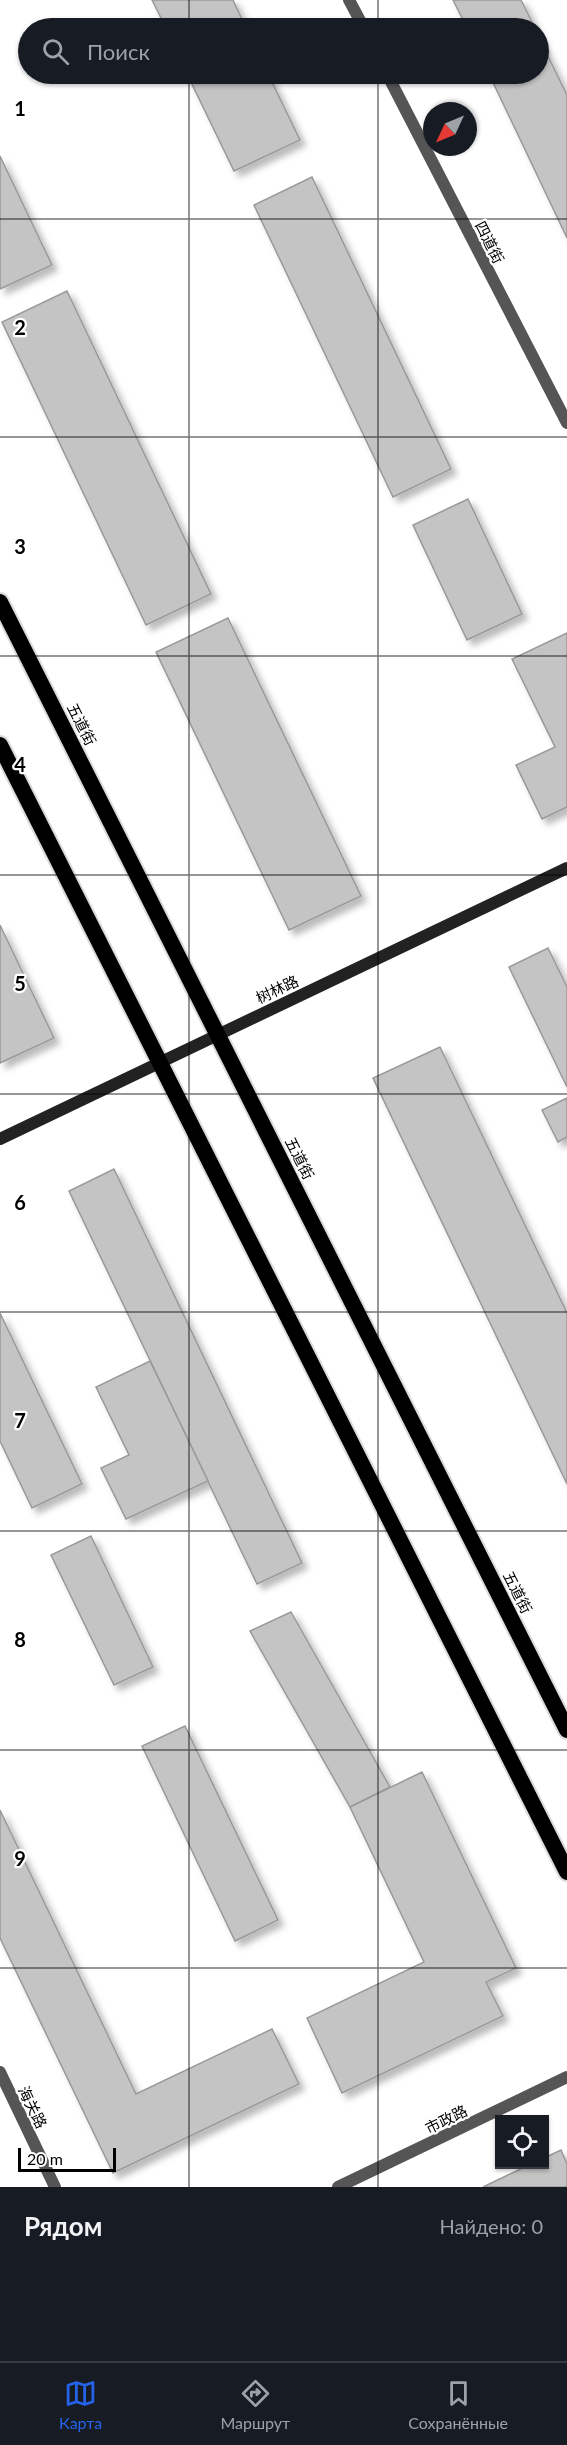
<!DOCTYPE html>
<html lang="ru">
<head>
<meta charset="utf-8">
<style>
  body { margin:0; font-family:Lato,"Noto Sans SC",sans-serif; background:#242831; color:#f1f3f6 }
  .controls { position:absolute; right:18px; bottom:18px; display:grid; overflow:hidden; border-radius:0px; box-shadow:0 2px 4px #0004 }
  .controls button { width:54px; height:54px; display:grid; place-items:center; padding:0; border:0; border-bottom:2px solid #363941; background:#171b24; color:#f1f3f6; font:30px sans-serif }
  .compass { position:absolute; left:423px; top:102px; width:54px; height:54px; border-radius:50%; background:#171b24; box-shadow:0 2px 4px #0004; rotate:226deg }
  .scale { position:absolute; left:18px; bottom:15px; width:98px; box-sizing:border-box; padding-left:6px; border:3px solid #000; border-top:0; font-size:16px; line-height:21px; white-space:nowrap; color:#000; -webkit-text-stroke:4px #fff; paint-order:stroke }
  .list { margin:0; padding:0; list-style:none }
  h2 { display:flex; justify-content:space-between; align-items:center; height:78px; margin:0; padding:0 24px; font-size:26px }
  h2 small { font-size:20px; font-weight:400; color:#9ea1a6 }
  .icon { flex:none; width:33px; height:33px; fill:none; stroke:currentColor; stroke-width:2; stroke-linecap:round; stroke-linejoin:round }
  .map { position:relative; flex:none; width:567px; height:2187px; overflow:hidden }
  .search { position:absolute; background:#171b24; box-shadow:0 2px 4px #0004; left:18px; right:18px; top:18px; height:66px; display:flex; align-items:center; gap:15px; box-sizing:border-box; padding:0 21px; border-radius:33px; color:#9ea1a6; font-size:22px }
  .sheet { height:174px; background:#171b24 }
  nav { display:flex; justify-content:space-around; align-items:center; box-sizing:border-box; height:84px; border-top:2px solid #363941; background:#171b24; font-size:16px; color:#9ea1a6 }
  nav a { display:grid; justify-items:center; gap:3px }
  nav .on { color:#2563eb }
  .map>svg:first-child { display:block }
  .building { fill:#c4c4c4; stroke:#999; stroke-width:1.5; filter:url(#shadow) }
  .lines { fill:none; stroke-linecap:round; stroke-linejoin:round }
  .trunk-casing { stroke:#dbdbdb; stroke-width:20 }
  .minor { stroke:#555; stroke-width:12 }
  .secondary { stroke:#222; stroke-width:12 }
  .trunk { stroke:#000; stroke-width:16 }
  .grid { fill:none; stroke:#000; stroke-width:1.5; stroke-opacity:0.55 }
  .labels { text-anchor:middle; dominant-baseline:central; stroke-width:4.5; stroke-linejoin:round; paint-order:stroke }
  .street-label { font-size:15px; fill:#000; stroke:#fff }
  .grid-label { font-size:20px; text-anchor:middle; font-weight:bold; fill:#000; stroke:#fff; stroke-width:4.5; stroke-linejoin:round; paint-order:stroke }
</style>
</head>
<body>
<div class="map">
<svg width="567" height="2187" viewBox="0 0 567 2187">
  <defs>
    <filter id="shadow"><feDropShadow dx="5.5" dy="5.5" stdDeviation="3" flood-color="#0004"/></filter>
  </defs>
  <rect width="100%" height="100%" fill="#fff"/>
  <g class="building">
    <path d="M152,0H233L246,28H166Z"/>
    <path d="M453,0H521L535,28H467Z"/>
    <path d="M538,36L567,95V238L489,74H538Z"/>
    <path d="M187,74H268L300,140L234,171Z"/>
    <path d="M0,156L52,265L0,289Z"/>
    <path d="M312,177L451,469L393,497L254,205Z"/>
    <path d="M67,291L211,594L146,625L2,322Z"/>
    <path d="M468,499L522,614L467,640L413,525Z"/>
    <path d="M228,618L361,896L289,930L156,652Z"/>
    <path d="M567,633V807L542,819L516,765L555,747L512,659Z"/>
    <path d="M0,925L54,1038L0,1063Z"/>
    <path d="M548,948L567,987V1087L509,967Z"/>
    <path d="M440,1047L567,1313V1484L373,1078Z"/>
    <path d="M567,1098V1137L558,1142L542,1110Z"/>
    <path d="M114,1169L302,1563L257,1584L69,1191Z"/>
    <path d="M0,1313L82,1484L32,1508L0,1441Z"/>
    <path d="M150,1361L208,1481L126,1519L101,1468L129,1455L96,1387Z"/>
    <path d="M91,1536L153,1667L114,1685L51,1555Z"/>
    <path d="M291,1612L390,1787L350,1807L250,1631Z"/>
    <path d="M185,1726L278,1920L235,1941L142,1746Z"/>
    <path d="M422,1772L516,1968L486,1982L503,2016L342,2093L307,2018L424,1962L350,1807Z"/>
    <path d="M0,1810L136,2094L272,2029L299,2084L113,2173L0,1938Z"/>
    <path d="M561,2150L567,2164V2187H483L531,2164H544V2158Z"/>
  </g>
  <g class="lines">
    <defs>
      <g id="trunk">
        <path d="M0,602L567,1730"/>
        <path d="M0,745L567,1872"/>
      </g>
    </defs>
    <use href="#trunk" class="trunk-casing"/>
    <g class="minor">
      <path d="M349,0L364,28"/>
      <path d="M387,74L567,423"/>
      <path d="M0,2072L55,2187"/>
      <path d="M338,2187L567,2077"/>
    </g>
    <path class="secondary" d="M0,1139L567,868"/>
    <use href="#trunk" class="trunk"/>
  </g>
  <path class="grid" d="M189,0V28M378,0V28M189,74V2187M378,74V2187M0,219H567M0,437H567M0,656H567M0,875H567M0,1094H567M0,1312H567M0,1531H567M0,1750H567M0,1968H567"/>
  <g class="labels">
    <g class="street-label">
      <text transform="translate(490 242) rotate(63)">四道街</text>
      <text transform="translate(82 724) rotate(63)">五道街</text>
      <text transform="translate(277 989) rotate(-25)">树林路</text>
      <text transform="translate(300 1158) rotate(63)">五道街</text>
      <text transform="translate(518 1592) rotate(63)">五道街</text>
      <text transform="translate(33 2107) rotate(64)">海关路</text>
      <text transform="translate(446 2119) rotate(-26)">市政路</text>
    </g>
  </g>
  <g class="grid-label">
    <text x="20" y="116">1</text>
    <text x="20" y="335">2</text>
    <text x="20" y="554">3</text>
    <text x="20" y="772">4</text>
    <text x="20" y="991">5</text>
    <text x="20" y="1210">6</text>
    <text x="20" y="1428">7</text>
    <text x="20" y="1647">8</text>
    <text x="20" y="1866">9</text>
  </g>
</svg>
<div class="controls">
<button><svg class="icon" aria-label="locate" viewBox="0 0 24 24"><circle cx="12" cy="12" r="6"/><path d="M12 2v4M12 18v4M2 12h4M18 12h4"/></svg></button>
</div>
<svg class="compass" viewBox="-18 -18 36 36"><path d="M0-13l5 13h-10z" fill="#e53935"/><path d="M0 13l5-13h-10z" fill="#9ea1a6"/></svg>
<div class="scale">20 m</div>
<div class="search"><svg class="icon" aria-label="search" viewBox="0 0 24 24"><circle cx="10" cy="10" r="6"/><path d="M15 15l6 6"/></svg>Поиск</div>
</div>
<section class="sheet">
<h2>Рядом<small>Найдено: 0</small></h2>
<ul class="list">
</ul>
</section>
<nav>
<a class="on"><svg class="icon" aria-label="map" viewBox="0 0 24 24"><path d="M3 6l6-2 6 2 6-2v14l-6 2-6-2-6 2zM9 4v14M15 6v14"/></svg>Карта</a>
<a><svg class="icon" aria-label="directions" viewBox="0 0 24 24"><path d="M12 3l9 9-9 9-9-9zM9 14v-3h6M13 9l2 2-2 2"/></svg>Маршрут</a>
<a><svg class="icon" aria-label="saved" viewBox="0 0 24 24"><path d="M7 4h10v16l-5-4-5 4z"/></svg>Сохранённые</a>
</nav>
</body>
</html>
